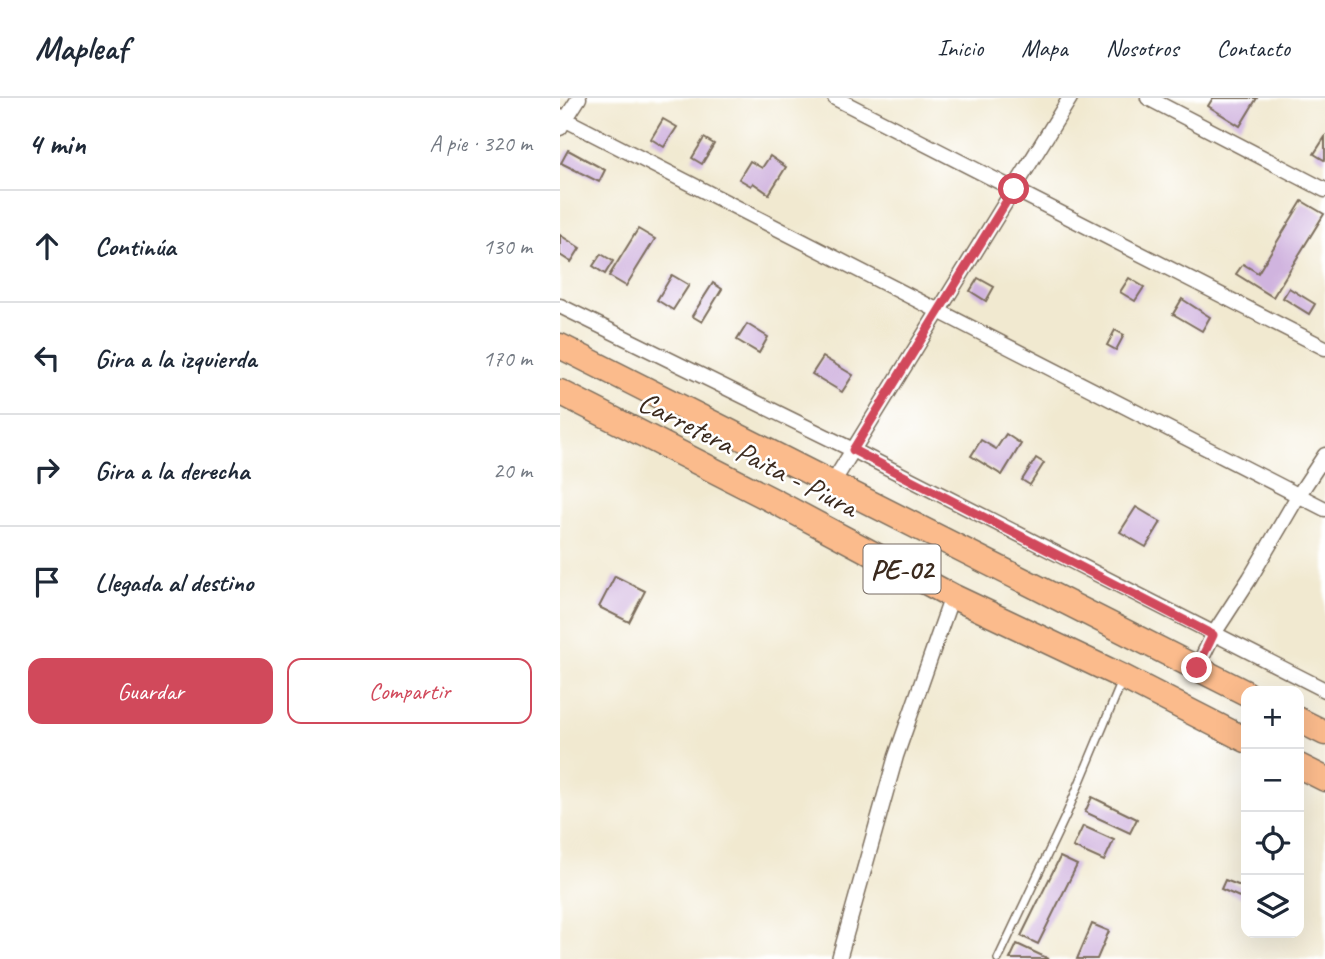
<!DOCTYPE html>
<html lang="es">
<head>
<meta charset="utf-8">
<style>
  body { margin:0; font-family:Caveat,sans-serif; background:#f2f2f3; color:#1f2937 }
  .controls { position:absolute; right:21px; bottom:21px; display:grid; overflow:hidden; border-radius:14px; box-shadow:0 7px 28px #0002 }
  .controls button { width:63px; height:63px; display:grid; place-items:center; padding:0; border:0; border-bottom:2px solid #e0e1e3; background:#fff; color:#1f2937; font:35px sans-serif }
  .stop { position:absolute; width:21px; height:21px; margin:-16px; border:5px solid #d1495b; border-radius:50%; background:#fff }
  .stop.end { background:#d1495b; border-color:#fff; box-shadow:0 2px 7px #0008 }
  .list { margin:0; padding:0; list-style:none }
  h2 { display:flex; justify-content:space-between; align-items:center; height:91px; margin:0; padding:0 28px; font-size:30px }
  h2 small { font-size:23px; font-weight:400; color:#747a83 }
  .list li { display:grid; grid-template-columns:46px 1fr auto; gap:21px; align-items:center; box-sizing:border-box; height:112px; padding:0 28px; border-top:2px solid #e0e1e3 }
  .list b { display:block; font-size:26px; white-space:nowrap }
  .list em { font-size:23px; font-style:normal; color:#747a83 }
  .actions { display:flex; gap:14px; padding:21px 28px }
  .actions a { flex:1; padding:16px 0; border:2px solid #d1495b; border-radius:14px; text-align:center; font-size:24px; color:#d1495b }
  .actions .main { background:#d1495b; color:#fff }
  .icon { flex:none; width:38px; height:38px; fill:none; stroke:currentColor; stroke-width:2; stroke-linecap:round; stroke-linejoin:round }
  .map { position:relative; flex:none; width:765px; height:861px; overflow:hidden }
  header { display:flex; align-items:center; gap:42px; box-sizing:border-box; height:98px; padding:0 35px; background:#fff; border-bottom:2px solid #e0e1e3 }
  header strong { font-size:33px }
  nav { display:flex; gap:38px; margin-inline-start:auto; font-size:24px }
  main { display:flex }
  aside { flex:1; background:#fff }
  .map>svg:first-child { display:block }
  .building { fill:#d0b4df }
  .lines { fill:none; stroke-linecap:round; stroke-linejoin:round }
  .lane-casing { stroke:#7b6d5c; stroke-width:10 }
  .street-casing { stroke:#7b6d5c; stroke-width:17 }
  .highway-casing { stroke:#7b6d5c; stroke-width:27 }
  .lane { stroke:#fff; stroke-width:7 }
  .street { stroke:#fff; stroke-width:14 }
  .highway { stroke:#fbbb8c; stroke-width:24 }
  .route { stroke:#d1495b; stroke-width:9 }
  .labels { text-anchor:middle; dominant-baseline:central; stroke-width:5; stroke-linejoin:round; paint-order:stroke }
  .shield { fill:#fff; stroke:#766a62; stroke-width:2 }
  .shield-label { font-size:28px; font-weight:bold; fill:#3b2a1e }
  .street-label { font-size:30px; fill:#3b2a1e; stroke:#fff }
</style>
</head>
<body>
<header>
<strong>Mapleaf</strong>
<nav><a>Inicio</a><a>Mapa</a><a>Nosotros</a><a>Contacto</a></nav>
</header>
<main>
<aside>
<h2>4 min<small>A pie · 320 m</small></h2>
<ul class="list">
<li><svg class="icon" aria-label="ahead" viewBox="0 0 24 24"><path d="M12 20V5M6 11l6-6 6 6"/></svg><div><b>Continúa</b></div><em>130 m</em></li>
<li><svg class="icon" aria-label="left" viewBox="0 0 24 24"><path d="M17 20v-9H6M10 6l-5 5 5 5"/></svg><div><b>Gira a la izquierda</b></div><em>170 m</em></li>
<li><svg class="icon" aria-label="right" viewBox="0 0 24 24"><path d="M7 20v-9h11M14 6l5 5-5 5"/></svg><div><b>Gira a la derecha</b></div><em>20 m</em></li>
<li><svg class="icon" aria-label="arrive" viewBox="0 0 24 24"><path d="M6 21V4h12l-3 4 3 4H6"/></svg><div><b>Llegada al destino</b></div></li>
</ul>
<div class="actions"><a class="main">Guardar</a><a>Compartir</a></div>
</aside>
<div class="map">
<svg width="765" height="861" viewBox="0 0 765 861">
  <rect width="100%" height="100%" fill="#fff"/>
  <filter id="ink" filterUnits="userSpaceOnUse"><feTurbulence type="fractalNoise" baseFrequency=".0143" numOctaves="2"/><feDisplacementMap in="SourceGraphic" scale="14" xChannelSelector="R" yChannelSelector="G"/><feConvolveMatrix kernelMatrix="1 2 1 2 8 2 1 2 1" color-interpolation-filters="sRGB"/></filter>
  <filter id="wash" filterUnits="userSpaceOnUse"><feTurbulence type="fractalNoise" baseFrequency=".00686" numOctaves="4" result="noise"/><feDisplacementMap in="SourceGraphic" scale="28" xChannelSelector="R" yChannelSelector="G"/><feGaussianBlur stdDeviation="1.57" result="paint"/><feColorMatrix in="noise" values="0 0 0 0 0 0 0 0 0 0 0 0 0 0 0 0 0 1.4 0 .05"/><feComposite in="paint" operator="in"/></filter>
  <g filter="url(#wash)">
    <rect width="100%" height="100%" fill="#f1e9d0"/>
    <g id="blocks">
      <g class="building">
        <path d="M653,0H697L680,28L648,8Z"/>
        <path d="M103,21L117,29L104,49L91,41Z"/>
        <path d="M765,39V61L764,62L754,56Z"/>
        <path d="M144,40L154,46L142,66L132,60Z"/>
        <path d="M8,52L45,72L39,84L1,65Z"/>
        <path d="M210,58L226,69L209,96L193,85L191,88L179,81L190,63L202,70Z"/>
        <path d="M742,103L764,116L713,199L676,176L683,166L698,175Z"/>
        <path d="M78,131L95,141L66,188L49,178Z"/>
        <path d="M0,137L20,150L11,164L0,157Z"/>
        <path d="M41,156L53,163L45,176L33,168Z"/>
        <path d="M112,177L129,187L113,212L97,202Z"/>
        <path d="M418,180L434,189L426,203L410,193Z"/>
        <path d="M569,180L584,189L575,203L560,194Z"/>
        <path d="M153,185L162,191L142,224L132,218Z"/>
        <path d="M729,190L755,206L749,216L723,200Z"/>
        <path d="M622,201L650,219L642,233L613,216Z"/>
        <path d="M187,226L208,239L199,255L177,242Z"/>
        <path d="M555,232L564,237L556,252L547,247Z"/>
        <path d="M263,259L293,277L282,294L252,276Z"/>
        <path d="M446,336L461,346L442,377L411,358L421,342L436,351Z"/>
        <path d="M476,360L484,365L470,387L462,382Z"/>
        <path d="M576,409L601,424L586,449L560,434Z"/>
        <path d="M55,478L85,493L69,524L39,509Z"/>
        <path d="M532,699L577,721L570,735L525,714Z"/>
        <path d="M523,728L554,742L544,763L513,749Z"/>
        <path d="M500,759L517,767L478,846L461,838Z"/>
        <path d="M665,782L686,790L684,801L661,791Z"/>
        <path d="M532,826L549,833L537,861H517Z"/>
        <path d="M457,846L489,861H450Z"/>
      </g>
    </g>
  </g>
  <g filter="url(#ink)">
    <use href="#blocks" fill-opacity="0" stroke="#7b6d5c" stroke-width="2"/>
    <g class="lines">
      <defs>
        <path id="lane" d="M438,861L507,715L562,583"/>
        <g id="street">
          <path d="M275,0L765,250"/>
          <path d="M588,0L765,92"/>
          <path d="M0,19L765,411"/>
          <path d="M0,30L19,0"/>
          <path d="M0,208L293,352L765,592"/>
          <path d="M272,386L510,0"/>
          <path d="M637,570L653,537L690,480L738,398L765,357"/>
          <path d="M279,861L336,658L392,498"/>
        </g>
        <g id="highway">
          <path d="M0,248L686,595"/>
          <path d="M0,294L214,403L392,498L563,579L686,642"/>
          <path d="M739,622L765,635"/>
          <path d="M739,668L765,681"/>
        </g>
      </defs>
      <use href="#lane" class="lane-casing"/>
      <use href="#street" class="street-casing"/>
      <use href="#highway" class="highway-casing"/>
      <use href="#lane" class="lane"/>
      <use href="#street" class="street"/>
      <use href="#highway" class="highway"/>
    </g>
  </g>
  <g class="lines" filter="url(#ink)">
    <path class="route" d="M454,91L293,352L653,537L637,570"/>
  </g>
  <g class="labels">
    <rect class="shield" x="303.5" y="446.5" width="77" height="49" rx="5"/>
    <g class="shield-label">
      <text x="342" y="471">PE-02</text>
    </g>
    <g class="street-label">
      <text transform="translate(188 356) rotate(27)">Carretera Paita - Piura</text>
    </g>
  </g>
</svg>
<div class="controls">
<button>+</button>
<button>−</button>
<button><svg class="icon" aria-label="locate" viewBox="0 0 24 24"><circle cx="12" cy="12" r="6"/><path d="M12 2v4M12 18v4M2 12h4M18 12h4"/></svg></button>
<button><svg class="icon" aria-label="layers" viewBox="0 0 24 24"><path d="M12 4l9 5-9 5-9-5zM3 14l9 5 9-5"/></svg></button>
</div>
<div class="stop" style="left:454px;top:91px"></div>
<div class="stop end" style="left:637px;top:570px"></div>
</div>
</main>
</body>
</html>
